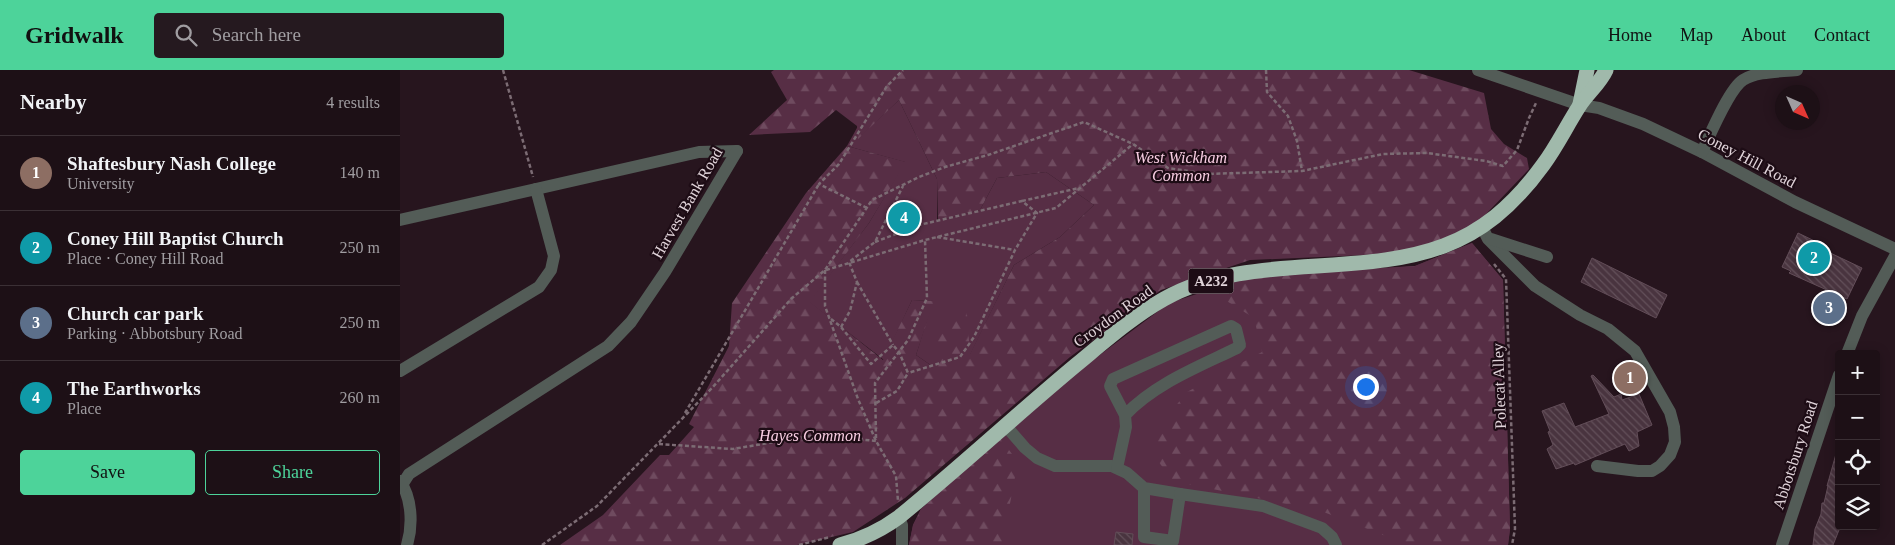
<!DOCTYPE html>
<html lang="en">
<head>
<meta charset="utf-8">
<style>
  body { margin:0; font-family:Georgia,serif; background:#25191f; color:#f1f3f6 }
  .controls { position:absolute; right:15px; bottom:15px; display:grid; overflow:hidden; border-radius:5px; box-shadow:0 2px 12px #0003 }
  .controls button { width:45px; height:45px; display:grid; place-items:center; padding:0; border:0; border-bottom:1px solid #3b3035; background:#1d1016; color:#f1f3f6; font:25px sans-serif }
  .compass { position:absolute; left:1375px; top:15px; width:45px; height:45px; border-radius:50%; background:#1d1016; box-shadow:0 2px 12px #0003; rotate:135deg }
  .you { position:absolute; left:965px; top:316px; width:18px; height:18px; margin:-12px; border:4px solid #fff; border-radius:50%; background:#1a73e8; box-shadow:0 0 0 8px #1a73e833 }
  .badge { display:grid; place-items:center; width:32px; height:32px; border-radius:50%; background:#4dd39a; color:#fff; font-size:16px; font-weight:700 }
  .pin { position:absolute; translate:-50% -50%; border:2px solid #fff; box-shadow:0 1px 5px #0006 }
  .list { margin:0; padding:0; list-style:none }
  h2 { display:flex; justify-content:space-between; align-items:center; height:65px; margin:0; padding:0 20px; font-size:21px }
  h2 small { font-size:16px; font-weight:400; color:#a09da1 }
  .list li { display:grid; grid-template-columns:32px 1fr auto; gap:15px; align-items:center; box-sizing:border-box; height:75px; padding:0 20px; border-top:1px solid #3b3035 }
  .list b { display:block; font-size:19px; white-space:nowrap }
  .list p { margin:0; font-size:16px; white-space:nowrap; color:#a09da1 }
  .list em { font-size:16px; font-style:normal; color:#a09da1 }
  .actions { display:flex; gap:10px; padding:15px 20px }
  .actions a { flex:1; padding:11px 0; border:1px solid #4dd39a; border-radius:5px; text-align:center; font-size:18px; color:#4dd39a }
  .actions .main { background:#4dd39a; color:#111 }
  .icon { flex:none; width:28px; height:28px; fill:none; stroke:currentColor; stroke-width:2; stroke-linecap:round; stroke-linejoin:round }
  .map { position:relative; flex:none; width:1495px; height:475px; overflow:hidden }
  header { display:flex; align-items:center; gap:30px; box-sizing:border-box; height:70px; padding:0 25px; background:#4dd39a; color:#111 }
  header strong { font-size:24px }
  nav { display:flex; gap:28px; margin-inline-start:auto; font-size:18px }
  .search { width:350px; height:45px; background:#25191f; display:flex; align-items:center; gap:12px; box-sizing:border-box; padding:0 18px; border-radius:5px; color:#a09da1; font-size:19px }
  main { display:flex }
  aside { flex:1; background:#1d1016 }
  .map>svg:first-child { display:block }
  .green { fill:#572e45 }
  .forest { fill:url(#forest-firs) }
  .building { fill:url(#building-back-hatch); stroke:#624d58 }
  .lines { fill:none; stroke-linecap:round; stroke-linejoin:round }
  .path { stroke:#7c6c74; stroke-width:2.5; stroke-dasharray:4 2.5; stroke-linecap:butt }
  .minor { stroke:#535c57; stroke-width:12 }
  .highway { stroke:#a0b9ab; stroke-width:15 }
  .labels { text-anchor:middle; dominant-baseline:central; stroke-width:4.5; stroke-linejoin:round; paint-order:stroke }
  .shield { fill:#1d0c15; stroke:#a6989f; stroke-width:1 }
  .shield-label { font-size:15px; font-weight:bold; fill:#e1d4da }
  .park-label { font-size:16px; font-style:italic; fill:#f8cde2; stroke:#1d0c15 }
  .street-label { font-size:16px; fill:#e1d4da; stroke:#1d0c15 }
</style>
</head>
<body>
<header>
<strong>Gridwalk</strong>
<div class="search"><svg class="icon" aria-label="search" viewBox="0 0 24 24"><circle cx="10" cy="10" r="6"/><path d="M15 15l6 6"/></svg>Search here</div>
<nav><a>Home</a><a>Map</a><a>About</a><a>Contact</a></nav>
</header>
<main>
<aside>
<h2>Nearby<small>4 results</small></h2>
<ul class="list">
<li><span class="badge" style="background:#8d6e63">1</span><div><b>Shaftesbury Nash College</b><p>University</p></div><em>140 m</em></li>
<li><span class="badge" style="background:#0f9aa8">2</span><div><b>Coney Hill Baptist Church</b><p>Place · Coney Hill Road</p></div><em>250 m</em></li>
<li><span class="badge" style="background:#5c6f8a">3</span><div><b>Church car park</b><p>Parking · Abbotsbury Road</p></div><em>250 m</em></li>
<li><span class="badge" style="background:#0f9aa8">4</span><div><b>The Earthworks</b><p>Place</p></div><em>260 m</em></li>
</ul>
<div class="actions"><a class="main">Save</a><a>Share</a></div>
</aside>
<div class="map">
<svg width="1495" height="475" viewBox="0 0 1495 475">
  <defs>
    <pattern id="forest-firs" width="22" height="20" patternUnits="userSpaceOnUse" patternTransform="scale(1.25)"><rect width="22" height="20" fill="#572e45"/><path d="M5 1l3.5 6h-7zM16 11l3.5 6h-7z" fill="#6f4b5f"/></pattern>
    <pattern id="building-back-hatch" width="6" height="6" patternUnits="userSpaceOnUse" patternTransform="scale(1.25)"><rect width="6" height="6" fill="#49343f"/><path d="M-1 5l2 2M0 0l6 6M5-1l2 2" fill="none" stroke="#63505a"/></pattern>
  </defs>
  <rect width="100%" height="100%" fill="#27151e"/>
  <g class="green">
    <path d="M499,30L537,109V151L580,140L597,108L646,102L694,135L660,167L614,195L570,285L532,296L516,285L533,231L512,230L484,290L409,232L469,153L505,92L447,76L458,56V68Z"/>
    <path d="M1072,173L1103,210L1110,459L1108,475H509L513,455L521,439L681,299L769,233L852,206L1015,196Z"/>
  </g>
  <g class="forest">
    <path d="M374,0H1009L1084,23L1091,59L1104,74L1127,88L1129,99L1067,164L1011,183L850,190L761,220L670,287L505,428L453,462L397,475H160L203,445L260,385H269L294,357L289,354L329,276L332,233L406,123L447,76L506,92L469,153L410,232L483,290L512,230L534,231L516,285L532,296L539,255L566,231L570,284L614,195L660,167L694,135L646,102L597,108L580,140L538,151L537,109L499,30L458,69L457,56L436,40L410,62L349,65L387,30L371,2Z"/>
    <path d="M1072,173L1103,210L1110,459L1108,475H1009L921,441L773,411L755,387L761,354L787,322L862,282L854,248L809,220L852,206L1015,196Z"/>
    <path d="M600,368L618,392L602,475H509L513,455L521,439Z"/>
  </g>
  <g class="building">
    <path d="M1398,163L1425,176L1424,180L1462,198L1447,229L1389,203L1391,201L1382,197Z"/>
    <path d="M1192,188L1267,225L1256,248L1181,212Z"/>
    <path d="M1193,305L1214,327L1221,324L1222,330L1239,324L1252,355L1237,362L1239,376L1229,381L1225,374L1175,395L1174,393L1156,399L1147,379L1153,375L1148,362L1150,361L1142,341L1164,333L1175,357L1209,344L1191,306Z"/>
    <path d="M1436,384L1439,385V460L1433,475H1413L1415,459L1421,444L1422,433H1424L1428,416H1427Z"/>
    <path d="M716,462L733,464L732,475H714Z"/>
  </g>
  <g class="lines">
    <g class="path">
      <path d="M103,0L133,107"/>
      <path d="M866,0L867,22L888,46L897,71L902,101"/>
      <path d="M622,131L679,118"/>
      <path d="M467,138L419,114L439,94L487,16L503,0"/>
      <path d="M537,167L615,180"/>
      <path d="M475,172L519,155L622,131L637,143L615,180L574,267L560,287L508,303"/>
      <path d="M1094,194L1106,209L1115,459L1112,475"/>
      <path d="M425,200V236L458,329L476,371L496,406L498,431"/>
      <path d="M426,200L525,170L656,138L733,74"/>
      <path d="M457,212L493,275"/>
      <path d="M431,249L441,257L471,294L493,275L499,282L508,303L497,321L476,333"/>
      <path d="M441,257L450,241L457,212L449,192L475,172L503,116"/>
      <path d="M285,343L419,114"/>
      <path d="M476,368L475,313L508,270L527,228L525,170"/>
      <path d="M259,374L333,379L415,365L476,371"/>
      <path d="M142,475L197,436L312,318L391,229L425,200L472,130L519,107L545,97L588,85L684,52L733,74L768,98L807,104L902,101L983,84L1027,83L1086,91L1103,96L1117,80L1129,48L1136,33"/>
      <path d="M399,475L430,467"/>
    </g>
    <g class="minor">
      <path d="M1078,0L1180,35L1199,38L1243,54L1302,82L1395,132L1495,179"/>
      <path d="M1302,82C1310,65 1329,19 1343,10C1357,1 1381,2 1397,0"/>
      <path d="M0,150L299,82L337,81"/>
      <path d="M1082,157L1088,169L1135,216L1180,245L1208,259L1235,281L1270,342L1274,357L1275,372L1270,385L1260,396L1252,401H1238L1197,396"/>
      <path d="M1091,169L1147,187"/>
      <path d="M1447,284L1462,246L1495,186"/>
      <path d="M0,301L139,217L151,200L154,186L136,119"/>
      <path d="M605,355L625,378L637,388L655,396H712L727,403L744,418V467L773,471L780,424L744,418"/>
      <path d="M717,398L726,357L725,345L710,316L713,309L831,256L836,259L840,275L837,278C798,297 756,313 725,345"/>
      <path d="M0,411C12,428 13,455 7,475"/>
      <path d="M0,418L9,404L208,276L231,252L265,202L337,81"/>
      <path d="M780,424L863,436L922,458L932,467L936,475"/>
      <path d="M499,447L502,455V475"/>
      <path d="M1382,475L1439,305"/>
    </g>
    <g class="highway">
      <path d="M1180,34L1187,0"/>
      <path d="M440,475C463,469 480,461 499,447C559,398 616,345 676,295C704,272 732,247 764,229C810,203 865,199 917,196C1017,190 1080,182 1143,95C1157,76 1167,55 1180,35C1188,23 1200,13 1206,0"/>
    </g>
  </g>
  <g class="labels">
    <rect class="shield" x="788.5" y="198.5" width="45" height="25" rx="4"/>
    <g class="shield-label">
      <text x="811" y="211">A232</text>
    </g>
    <g class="park-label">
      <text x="781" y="87">West Wickham<tspan x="781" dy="18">Common</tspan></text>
      <text x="410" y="365">Hayes Common</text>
    </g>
    <g class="street-label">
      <text transform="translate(1347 88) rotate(28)">Coney Hill Road</text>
      <text transform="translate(287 133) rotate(-60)">Harvest Bank Road</text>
      <text transform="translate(713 246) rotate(-36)">Croydon Road</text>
      <text transform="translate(1099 316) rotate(-92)">Polecat Alley</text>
      <text transform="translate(1395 385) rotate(-72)">Abbotsbury Road</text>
    </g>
  </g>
</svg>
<div class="controls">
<button>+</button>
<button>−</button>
<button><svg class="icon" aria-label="locate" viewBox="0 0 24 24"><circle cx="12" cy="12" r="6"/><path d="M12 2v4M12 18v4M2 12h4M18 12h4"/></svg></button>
<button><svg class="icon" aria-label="layers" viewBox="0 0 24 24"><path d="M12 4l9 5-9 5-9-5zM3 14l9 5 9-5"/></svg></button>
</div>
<svg class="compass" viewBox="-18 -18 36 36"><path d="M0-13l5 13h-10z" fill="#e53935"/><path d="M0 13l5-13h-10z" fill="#a09da1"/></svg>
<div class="you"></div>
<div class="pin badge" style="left:1230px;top:308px;background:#8d6e63">1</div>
<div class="pin badge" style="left:1414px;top:188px;background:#0f9aa8">2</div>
<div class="pin badge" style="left:1429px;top:238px;background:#5c6f8a">3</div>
<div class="pin badge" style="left:504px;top:148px;background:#0f9aa8">4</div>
</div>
</main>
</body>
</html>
